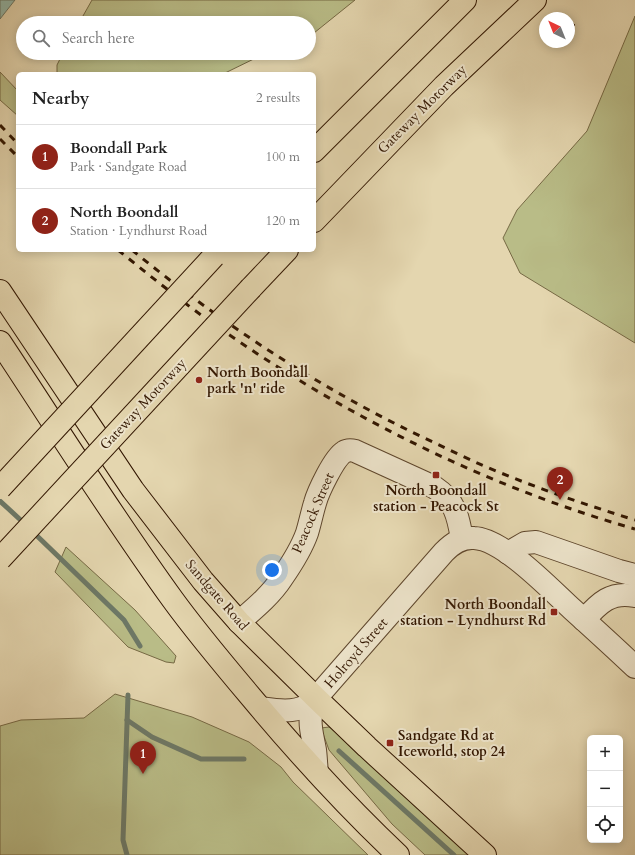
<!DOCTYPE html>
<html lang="en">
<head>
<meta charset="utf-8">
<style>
  body { margin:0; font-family:Cardo,serif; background:#f6f6f6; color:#222 }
  .controls { position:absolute; right:12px; bottom:12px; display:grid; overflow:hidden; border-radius:6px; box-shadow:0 2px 10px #0003 }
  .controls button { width:36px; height:36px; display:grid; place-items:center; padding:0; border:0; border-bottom:1px solid #e0e0e0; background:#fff; color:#222; font:20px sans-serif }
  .compass { position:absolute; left:539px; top:12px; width:36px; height:36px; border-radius:50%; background:#fff; box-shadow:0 2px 10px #0003; rotate:317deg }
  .you { position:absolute; left:272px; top:570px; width:14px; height:14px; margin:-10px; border:3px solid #fff; border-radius:50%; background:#1a73e8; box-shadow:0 0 0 6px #1a73e833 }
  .badge { display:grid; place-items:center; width:26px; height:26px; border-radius:50%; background:#8f2418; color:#fff; font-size:13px; font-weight:700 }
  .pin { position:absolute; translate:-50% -33px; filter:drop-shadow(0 1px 2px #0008) }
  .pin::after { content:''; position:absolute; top:21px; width:14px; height:12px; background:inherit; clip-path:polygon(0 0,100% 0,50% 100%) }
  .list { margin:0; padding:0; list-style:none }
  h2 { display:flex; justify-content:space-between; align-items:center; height:52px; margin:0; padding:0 16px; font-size:17px }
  h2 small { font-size:13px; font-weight:400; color:#767676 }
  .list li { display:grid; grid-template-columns:26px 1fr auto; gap:12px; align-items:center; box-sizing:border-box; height:64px; padding:0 16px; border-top:1px solid #e0e0e0 }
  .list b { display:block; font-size:15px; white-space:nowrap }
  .list p { margin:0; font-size:13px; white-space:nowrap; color:#767676 }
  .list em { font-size:13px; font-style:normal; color:#767676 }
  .icon { flex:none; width:22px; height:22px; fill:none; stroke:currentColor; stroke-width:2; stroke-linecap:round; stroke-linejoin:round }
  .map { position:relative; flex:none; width:635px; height:855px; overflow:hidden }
  .search { position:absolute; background:#fff; box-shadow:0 2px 10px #0003; left:16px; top:16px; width:300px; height:44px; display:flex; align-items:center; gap:10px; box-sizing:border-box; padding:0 14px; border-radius:22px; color:#767676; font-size:15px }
  .panel { position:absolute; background:#fff; box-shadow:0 2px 10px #0003; left:16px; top:72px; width:300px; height:180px; border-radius:6px }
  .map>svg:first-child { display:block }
  .green { fill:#b9bc87; stroke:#766944 }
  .water { fill:#95b9aa; stroke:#6d7866 }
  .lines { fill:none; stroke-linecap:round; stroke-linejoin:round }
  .stream { stroke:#6d7866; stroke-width:5 }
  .building { fill:#e2a690; stroke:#321600 }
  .minor-casing { stroke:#5e462c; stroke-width:24 }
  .highway-casing { stroke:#321600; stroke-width:24 }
  .minor { stroke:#ede4cb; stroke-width:22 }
  .highway { stroke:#e4d6af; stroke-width:22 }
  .rail { stroke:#321600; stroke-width:3; stroke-dasharray:7 7; stroke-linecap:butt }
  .highway-bridge-casing { stroke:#321600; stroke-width:24; stroke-linecap:butt }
  .highway-bridge { stroke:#e4d6af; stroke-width:22 }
  .poi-dot { fill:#8f2418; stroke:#ede4cb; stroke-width:1.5 }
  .labels { text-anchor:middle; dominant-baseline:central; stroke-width:4; stroke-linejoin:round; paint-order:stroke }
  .street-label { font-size:14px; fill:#321600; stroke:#ede4cb }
  .poi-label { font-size:14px; font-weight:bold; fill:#321600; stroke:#ede4cb; text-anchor:start }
</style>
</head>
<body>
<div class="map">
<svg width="635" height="855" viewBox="0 0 635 855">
  <rect width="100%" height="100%" fill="#e4d6af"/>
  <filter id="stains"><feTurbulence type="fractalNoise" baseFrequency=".005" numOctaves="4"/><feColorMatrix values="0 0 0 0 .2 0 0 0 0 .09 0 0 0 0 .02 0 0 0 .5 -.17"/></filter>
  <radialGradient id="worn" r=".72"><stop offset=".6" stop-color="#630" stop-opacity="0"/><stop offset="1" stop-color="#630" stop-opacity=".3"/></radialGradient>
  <g class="green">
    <path d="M92,0H355L309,37V23H79Z"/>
    <path d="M635,16V343L520,273L503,238L517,210L587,131Z"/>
    <path d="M63,53H266L223,74H57V65Z"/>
    <path d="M0,72L18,91V116L0,100Z"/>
    <path d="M66,547L135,610L176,656L174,663L166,662L128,647L55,572Z"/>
    <path d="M115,694L192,717L249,742L281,767L293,782L368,855H0V726L21,720L84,718Z"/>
    <path d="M329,727L347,735L480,855H425L392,824L329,750L321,728Z"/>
  </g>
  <path class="water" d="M0,0H15L0,19Z"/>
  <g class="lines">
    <g class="stream">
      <path d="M0,501L26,525"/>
      <path d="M33,532L124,620L140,646"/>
      <path d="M127,720L152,737L201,759H244"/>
      <path d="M339,751L454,855"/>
      <path d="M127,855L123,840L128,695"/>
    </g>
  </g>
  <path class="building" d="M570,20L575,25L569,31V21Z"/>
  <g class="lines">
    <defs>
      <g id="minor">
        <path d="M508,553L525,543L536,542L619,571L635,575"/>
        <path d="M584,620C599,603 611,591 635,596"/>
        <path d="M239,622C254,609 271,595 282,578C291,565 302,547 307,533C310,523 312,513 315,503C318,492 334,458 344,452C347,450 351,450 355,451L434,487C455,501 458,515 462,539"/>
        <path d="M316,698C307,721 311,728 315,750C316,757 316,765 317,772"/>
        <path d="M261,708C275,710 293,713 306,706C310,704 313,701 316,698L444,552C452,544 461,537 474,538C503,539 550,589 572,609C593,628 614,647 635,667"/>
      </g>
      <g id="highway">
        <path d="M314,151L465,0"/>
        <path d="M314,221L444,86L535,0"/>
        <path d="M251,288L287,250"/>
        <path d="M0,291L133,490L203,581L239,622L316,698L367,747L485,855"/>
        <path d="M0,342C57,428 112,516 173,600C197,633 224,665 251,697C297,752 345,805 398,855"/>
      </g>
    </defs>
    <use href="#minor" class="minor-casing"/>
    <use href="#highway" class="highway-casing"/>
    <use href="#minor" class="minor"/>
    <use href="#highway" class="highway"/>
    <g class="rail">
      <path d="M0,125L18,144"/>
      <path d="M0,139L18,157"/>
      <path d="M118,250C144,271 170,292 197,312C327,407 480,485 635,529"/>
      <path d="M132,250C225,326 325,392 435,443C456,453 478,464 501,473C545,491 590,506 635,520"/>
    </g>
    <defs>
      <g id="highway-bridge">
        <path d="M0,488L214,256"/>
        <path d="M0,559L251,288"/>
      </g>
    </defs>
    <use href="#highway-bridge" class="highway-bridge-casing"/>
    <use href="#highway-bridge" class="highway-bridge"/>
  </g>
  <g class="poi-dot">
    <circle cx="199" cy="380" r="4"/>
    <rect x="432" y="471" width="8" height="8" rx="2"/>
    <rect x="550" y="608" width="8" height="8" rx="2"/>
    <rect x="386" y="739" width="8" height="8" rx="2"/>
  </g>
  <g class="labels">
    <g class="street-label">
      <text transform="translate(422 109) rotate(-45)">Gateway Motorway</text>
      <text transform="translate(143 404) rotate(-47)">Gateway Motorway</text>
      <text transform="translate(313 513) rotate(-67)">Peacock Street</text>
      <text transform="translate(217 595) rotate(49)">Sandgate Road</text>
      <text transform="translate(356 653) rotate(-49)">Holroyd Street</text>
    </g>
    <g class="poi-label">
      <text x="207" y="372">North Boondall<tspan x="207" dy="16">park 'n' ride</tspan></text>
      <text x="436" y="490" text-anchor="middle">North Boondall<tspan x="436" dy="16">station - Peacock St</tspan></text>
      <text x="546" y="604" text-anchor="end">North Boondall<tspan x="546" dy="16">station - Lyndhurst Rd</tspan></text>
      <text x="398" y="735">Sandgate Rd at<tspan x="398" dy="16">Iceworld, stop 24</tspan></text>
    </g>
  </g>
  <rect width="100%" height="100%" filter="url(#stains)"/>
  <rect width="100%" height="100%" fill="url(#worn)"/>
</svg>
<div class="controls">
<button>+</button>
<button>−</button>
<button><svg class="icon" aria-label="locate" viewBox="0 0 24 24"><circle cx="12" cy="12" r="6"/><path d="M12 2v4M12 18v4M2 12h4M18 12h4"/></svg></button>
</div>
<svg class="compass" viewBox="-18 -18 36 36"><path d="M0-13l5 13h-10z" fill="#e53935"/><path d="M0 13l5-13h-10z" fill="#767676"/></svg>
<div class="you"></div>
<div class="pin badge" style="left:143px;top:774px">1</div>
<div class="pin badge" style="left:560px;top:500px">2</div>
<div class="search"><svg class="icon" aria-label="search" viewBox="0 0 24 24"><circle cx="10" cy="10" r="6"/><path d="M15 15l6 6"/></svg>Search here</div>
<section class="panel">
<h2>Nearby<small>2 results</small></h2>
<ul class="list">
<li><span class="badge">1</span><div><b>Boondall Park</b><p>Park · Sandgate Road</p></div><em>100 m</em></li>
<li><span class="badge">2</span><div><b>North Boondall</b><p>Station · Lyndhurst Road</p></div><em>120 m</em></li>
</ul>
</section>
</div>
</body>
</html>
